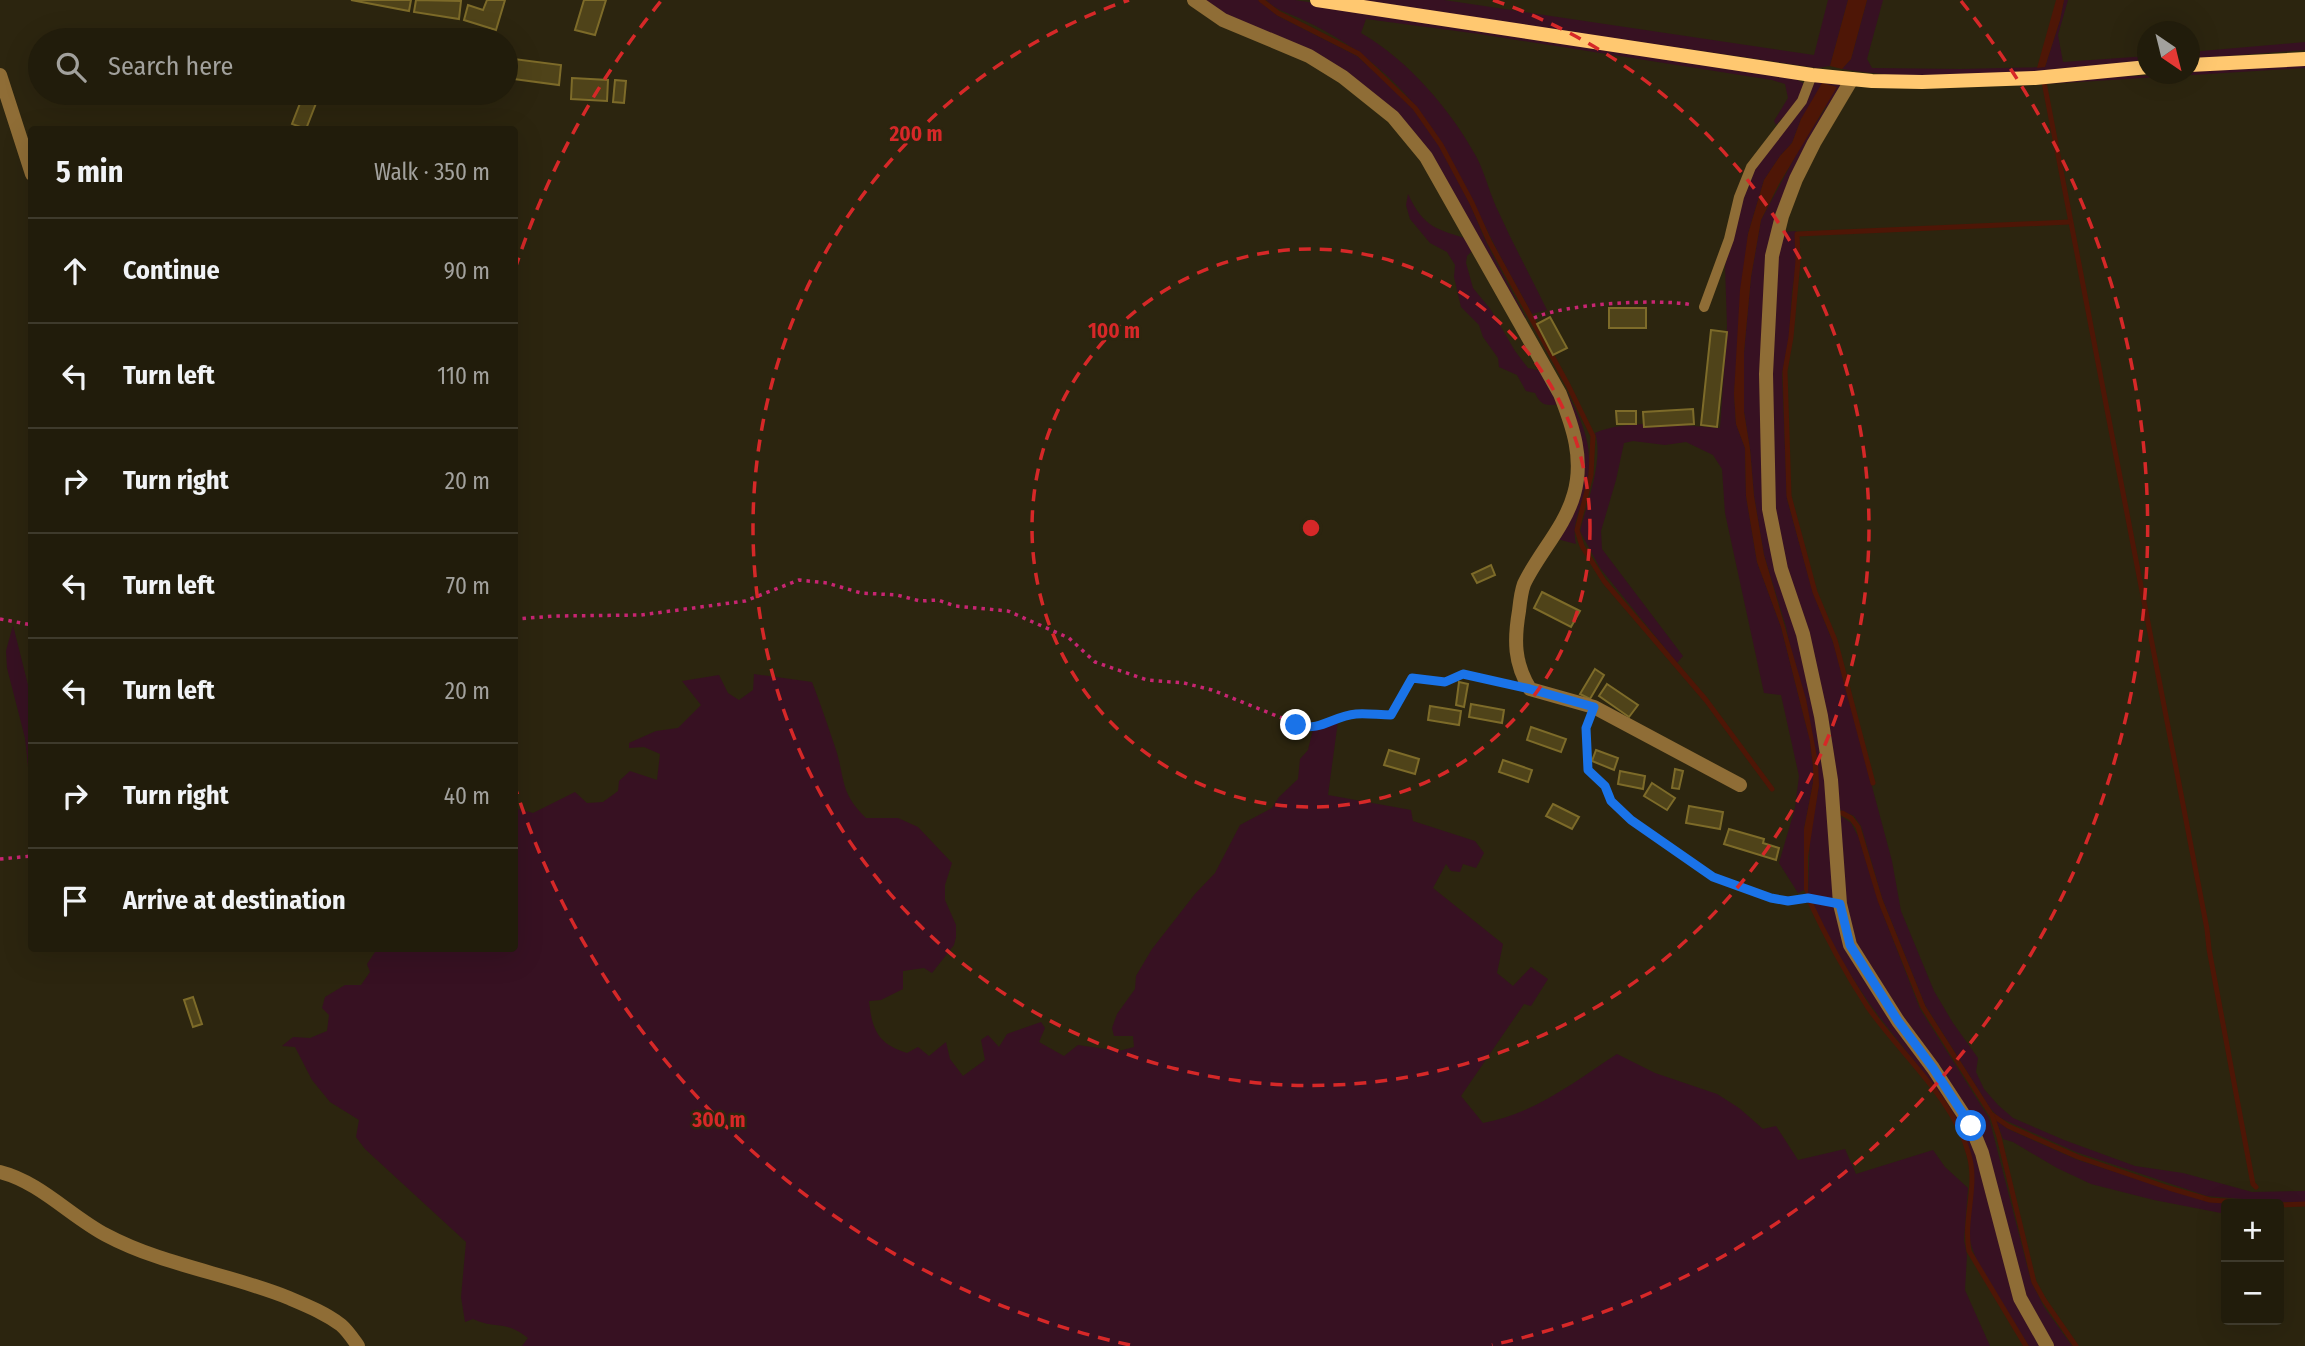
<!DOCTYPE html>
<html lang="en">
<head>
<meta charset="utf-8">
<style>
  body { margin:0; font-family:"Fira Sans Condensed",sans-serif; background:#2d2919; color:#f1f3f6 }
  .controls { position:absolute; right:21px; bottom:21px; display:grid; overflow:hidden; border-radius:7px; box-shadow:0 7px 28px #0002 }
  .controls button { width:63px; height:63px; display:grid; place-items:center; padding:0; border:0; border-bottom:2px solid #3e3a2c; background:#211c0b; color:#f1f3f6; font:35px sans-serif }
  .compass { position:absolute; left:2137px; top:21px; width:63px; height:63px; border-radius:50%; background:#211c0b; box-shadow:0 7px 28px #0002; rotate:145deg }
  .stop { position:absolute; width:21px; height:21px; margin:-16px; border:5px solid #1a73e8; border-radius:50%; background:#fff }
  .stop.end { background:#1a73e8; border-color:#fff; box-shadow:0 2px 7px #0008 }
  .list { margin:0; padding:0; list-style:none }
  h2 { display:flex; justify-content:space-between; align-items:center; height:91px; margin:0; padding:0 28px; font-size:30px }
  h2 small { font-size:23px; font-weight:400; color:#a2a19d }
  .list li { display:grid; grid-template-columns:46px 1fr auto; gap:21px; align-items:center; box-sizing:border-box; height:105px; padding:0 28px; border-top:2px solid #3e3a2c }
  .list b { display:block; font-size:26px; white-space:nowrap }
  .list em { font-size:23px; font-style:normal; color:#a2a19d }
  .icon { flex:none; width:38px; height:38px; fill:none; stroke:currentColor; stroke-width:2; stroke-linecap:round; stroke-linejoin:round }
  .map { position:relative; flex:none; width:2305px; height:1346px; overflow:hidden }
  .search { position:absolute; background:#211c0b; box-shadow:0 7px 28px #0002; left:28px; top:28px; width:490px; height:77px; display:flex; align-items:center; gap:18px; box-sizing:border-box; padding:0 24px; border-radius:38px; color:#a2a19d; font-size:26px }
  .panel { position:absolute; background:#211c0b; box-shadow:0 7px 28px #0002; left:28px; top:126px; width:490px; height:826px; border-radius:7px }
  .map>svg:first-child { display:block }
  .green { fill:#371122 }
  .water { fill:#4e1606 }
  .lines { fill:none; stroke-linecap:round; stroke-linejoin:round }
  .stream { stroke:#4e1606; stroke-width:5 }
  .building { fill:#4f4319; stroke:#7d6b29; stroke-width:2 }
  .path { stroke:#c72572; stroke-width:3.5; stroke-dasharray:3.5 5; stroke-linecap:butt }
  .lane { stroke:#8f6d36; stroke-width:10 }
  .street { stroke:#8f6d36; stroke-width:14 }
  .secondary { stroke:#ffc870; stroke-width:14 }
  .route { stroke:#1a73e8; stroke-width:9 }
  .ring { fill:none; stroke:#d62828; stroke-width:3.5; stroke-dasharray:12 9 }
  .centre { fill:#d62828; stroke:#2c250f; stroke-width:3.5 }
  .ring-label { font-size:21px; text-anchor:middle; font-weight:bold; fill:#d62828; stroke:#2c250f; stroke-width:5; stroke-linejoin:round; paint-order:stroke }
</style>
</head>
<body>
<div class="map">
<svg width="2305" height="1346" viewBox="0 0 2305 1346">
  <rect width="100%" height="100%" fill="#2c250f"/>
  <g class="green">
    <path d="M1200,0H1258L1278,16L1357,56L1389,85L1414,110L1439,145L1470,204L1486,242L1526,318L1520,321L1428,154L1344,72L1224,15Z"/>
    <path d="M1266,0H1295L1788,75L1803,83C1803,100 1787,113 1776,125L1774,121L1788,98L1785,84L1772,80L1479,34L1366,19L1361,33C1407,59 1452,111 1477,158C1486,176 1490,195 1499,213C1514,246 1531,277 1547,310L1532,314C1518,288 1502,261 1489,234C1460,176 1434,117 1384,73C1360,51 1332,33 1303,20C1290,13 1276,11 1266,0Z"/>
    <path d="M1353,0H1444L1814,55L1828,0H1848L1830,66L1817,68Z"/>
    <path d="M1867,0H1883L1867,59L1872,68L1961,69L2045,67L2060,20L2064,0H2068L2058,35L2063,62L2148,56L2147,61C2049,70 1940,85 1842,69L1851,59Z"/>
    <path d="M2305,42V50L2190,59V52Z"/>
    <path d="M2305,63V68L2047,84V79L2190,74V69Z"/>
    <path d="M1818,80L1841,83V87L1781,206L1762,434L1799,637L1823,752L1835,898C1826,901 1817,895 1808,898L1810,834L1819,785L1786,627L1764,555L1754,496L1750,449L1744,412V352L1751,277L1761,220L1803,142L1827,106L1801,119L1792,143L1780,156L1764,180L1748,234L1734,394L1736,424L1745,448L1746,496L1757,562L1781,627L1810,741L1813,766V783L1804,829V890L1798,893L1779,863L1795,808L1799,776L1781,695L1764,693L1725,513L1722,469L1713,455L1686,442L1665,445L1633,441L1624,443L1616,480L1601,531L1602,549L1683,656L1677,663L1600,568L1580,531C1587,503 1604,459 1595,433C1629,418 1684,426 1720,428L1727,326L1725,266L1743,195L1751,173L1812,83Z"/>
    <path d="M1408,194C1424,228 1436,229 1471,240L1475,248L1467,256L1466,263L1473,288L1491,310L1515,351L1528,368L1542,371L1560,404C1547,406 1541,406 1535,393L1526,391L1517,375L1499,367L1498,358L1483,337L1479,325L1461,307L1454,277L1455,265L1447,252L1430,243L1410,219L1406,205Z"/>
    <path d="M1796,231L1797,261L1792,291L1789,338L1782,374L1787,499L1813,593L1834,645L1892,861L1901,911L1934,991L1953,1023L1978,1058L1976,1072L1984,1089L1998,1105L2013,1118L2064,1140L2135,1166L2183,1173L2252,1192L2305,1191V1202H2278L2207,1196L2076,1152L1998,1117L1990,1108L1925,1005L1882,898L1861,826L1854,816L1838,809L1839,815L1851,823L1859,838L1880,906L1920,1009L1989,1118L2031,1281L2044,1307L2072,1346H2051L2024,1297L1980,1142L1859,952L1849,925L1835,813L1776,526L1770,332L1781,232Z"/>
    <path d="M1566,390C1586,430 1596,451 1584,496C1578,514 1572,526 1576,544L1557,539L1581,457Z"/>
    <path d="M13,625L31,697V796L25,738L7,668L6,651Z"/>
    <path d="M754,674L812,682C820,703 827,723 834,744C846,777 838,791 866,818H898L918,827L952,863L945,885V900L956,925V937L954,945L932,973L924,968L903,971V989L881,1000L869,1001C872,1030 878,1044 907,1053L918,1047L929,1056L946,1042L950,1059L963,1076L985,1060L981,1040L988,1035L999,1047L1007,1034L1041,1022L1045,1028L1039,1042L1064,1056L1078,1045L1119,1051L1134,1047L1133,1036H1114L1112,1028L1117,1014L1135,989L1136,976L1152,949L1195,894L1215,873L1240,825L1272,808L1279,797L1298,779L1300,759L1308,750L1313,729L1338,721L1328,795L1411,810L1413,821L1475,841L1484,853L1476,868L1463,864L1460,872L1451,871L1446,864L1433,888L1503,944L1497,973L1513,986L1531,967L1548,979L1531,1006L1524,1004L1461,1096L1483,1123C1534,1114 1574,1082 1617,1054L1655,1073L1717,1094L1739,1108L1763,1129L1776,1126L1798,1160L1845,1149L1856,1174L1933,1150L1945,1167L1968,1188L1964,1240L1967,1255L1965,1290L1990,1346H522L528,1338C503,1319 497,1330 473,1319L465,1322L461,1297L466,1242L365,1149L356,1137L359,1120L330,1102L312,1080L295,1047L282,1046L293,1037L310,1038L327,1031L329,1015L322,1008L325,997L345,985H361L370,972L367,964L377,949L514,948L515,808L533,813L575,792L587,803L603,802L618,791L619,781L630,771L657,780L660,754L644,747L629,748V743L656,731L678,728L701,705L682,681L719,675L728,693L739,700L753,690Z"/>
    <path d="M1812,901L1837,907L1848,946L1969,1128L2043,1346H2029C2013,1321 1975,1267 1970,1240C1963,1206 1982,1174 1966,1141C1944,1093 1909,1056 1878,1015C1852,980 1829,941 1812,901Z"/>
    <path d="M1996,1120L2008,1129L2078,1160L2169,1189L2210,1202L2253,1204H2226V1214L2154,1200L2091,1184L2057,1168L2013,1142L2003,1139Z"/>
  </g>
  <g class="water">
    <path d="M1848,0H1867L1851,59L1842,69L1830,66Z"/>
    <path d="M2056,0H2064L2060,20L2045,67L2037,68Z"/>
    <path d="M1822,83L1837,87L1779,184L1761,220L1751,277L1744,352V412L1750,449L1754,496L1764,555L1806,699L1818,762L1819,785L1808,857V898L1804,890V829L1813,783V766L1810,741L1781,627L1757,562L1746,496L1745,448L1736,424L1734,394L1740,290L1748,234L1764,180L1780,156L1792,143L1801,119Z"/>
  </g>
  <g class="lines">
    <g class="stream">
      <path d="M1261,0L1278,13L1359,54L1415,108L1441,145L1472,203L1489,241L1568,385L1593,436L1591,475L1577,530L1582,546L1604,581L1706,700L1772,789"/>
      <path d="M2044,82L2207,929L2209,949L2253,1184L2256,1187"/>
      <path d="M1873,783L1835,640L1815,592L1789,496L1785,371L1791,337L1798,261L1797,234L2069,222"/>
      <path d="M1842,813L1851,818L1858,827L1880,900L1923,1007L1991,1114L2008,1126L2078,1157L2169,1188L2210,1200L2269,1204"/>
      <path d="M1808,898C1825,935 1845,972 1867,1006C1899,1053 1954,1098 1969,1155C1978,1186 1963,1220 1969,1251L2026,1346"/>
      <path d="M1992,1115L1999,1137L2034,1282L2044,1300L2076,1346"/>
      <path d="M2279,1205L2305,1204"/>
    </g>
  </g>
  <g class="building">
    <path d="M351,0H411L409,11Z"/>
    <path d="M416,0L461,1L459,19L414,12Z"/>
    <path d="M487,0H505L496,30L464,20L468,5L483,10Z"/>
    <path d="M584,0H606L595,35L575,30Z"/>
    <path d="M506,58L561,65L559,85L506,78Z"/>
    <path d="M572,78L608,80L607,101L571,99Z"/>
    <path d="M615,80L626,81L624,103L613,102Z"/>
    <path d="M304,93H320L306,129L292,124Z"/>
    <rect x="1609" y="308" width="37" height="20"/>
    <path d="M1550,317L1567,348L1553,355L1537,324Z"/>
    <path d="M1711,330L1727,332L1717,427L1701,425Z"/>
    <path d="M1693,409L1694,424L1644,427L1643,412Z"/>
    <path d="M1616,411H1636V424H1617Z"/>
    <path d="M1491,565L1495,575L1477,583L1472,574Z"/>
    <path d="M1542,592L1580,611L1571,627L1534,608Z"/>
    <path d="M1595,669L1604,675L1590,699L1580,694Z"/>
    <path d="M1459,682L1468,684L1464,707L1456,705Z"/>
    <path d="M1607,684L1638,705L1629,717L1599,696Z"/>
    <path d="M1471,704L1504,710L1502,723L1469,717Z"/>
    <path d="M1430,706L1461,711L1459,725L1428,720Z"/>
    <path d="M1531,727L1566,739L1561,752L1527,740Z"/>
    <path d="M1389,750L1419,759L1415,774L1384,765Z"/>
    <path d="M1596,750L1618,758L1614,770L1592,761Z"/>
    <path d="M1503,760L1532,770L1528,782L1499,772Z"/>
    <path d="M1675,769L1683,771L1679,789L1672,788Z"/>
    <path d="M1620,771L1645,776L1643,789L1618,784Z"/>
    <path d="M1652,783L1675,798L1667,810L1644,796Z"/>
    <path d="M1553,804L1579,817L1572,829L1546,816Z"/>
    <path d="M1689,806L1723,812L1720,829L1686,823Z"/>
    <path d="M1729,829L1764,839L1763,843L1779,848L1776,860L1724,844Z"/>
    <path d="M193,997L202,1024L193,1027L184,1000Z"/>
  </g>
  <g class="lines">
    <g class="path">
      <path d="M1534,318C1563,304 1660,298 1692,305"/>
      <path d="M0,619L32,625"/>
      <path d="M514,619L556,616L641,615L745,601L799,580L827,583L861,593L897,595L920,601L938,600L955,606L1008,611L1069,638L1095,662L1147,680L1184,683L1212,690L1307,728L1319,727L1356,714L1391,715L1412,678L1445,682L1463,674L1510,684"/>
      <path d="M1589,722L1586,728L1588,770L1606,786L1611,801L1631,820L1713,877L1771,898L1788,901L1808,898L1825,902"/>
      <path d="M0,859L32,856"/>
    </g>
    <path class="lane" d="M1704,307L1729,239L1739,197L1751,167L1802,101L1812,75"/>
    <g class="street">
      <path d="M1194,0L1223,20L1309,56L1343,77L1393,117L1426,157L1560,394C1573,427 1584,459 1574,494C1565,527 1538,554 1524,584C1521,592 1520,602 1519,611C1514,640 1514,663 1530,689L1594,707L1740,785"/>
      <path d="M0,75L32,174"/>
      <path d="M1852,79L1814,143L1796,179L1782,216L1772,256L1766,374L1769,509L1781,569L1803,634L1821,716L1831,780L1840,904L1850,945L1898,1021L1933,1068L1971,1126L1982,1153L2020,1298L2047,1346"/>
      <path d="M0,1172C40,1182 70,1216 106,1235C162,1265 230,1274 289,1298C308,1306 325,1313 341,1325C348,1331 353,1339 358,1346"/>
    </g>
    <g class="secondary">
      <path d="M1317,0L1812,75L1872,81L1922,82L2035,78L2148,67"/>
      <path d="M2190,65L2305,59"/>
    </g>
  </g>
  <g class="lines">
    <path class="route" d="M1296,725C1322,732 1332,716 1356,714C1367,713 1379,715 1391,715L1412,678L1445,682L1463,674L1530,689L1594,707L1586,728L1588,770L1605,786L1611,801L1631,820L1713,877L1771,898L1788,901L1808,898L1840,904L1850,945L1898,1021L1933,1068L1971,1126"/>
  </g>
  <g class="ring">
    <circle cx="1311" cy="528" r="279"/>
    <path d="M1493 0A558 558 0 1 1 1129 0"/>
    <path d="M1130 1345A837 837 0 0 1 515 787M515 269A837 837 0 0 1 661 1M1961 1A837 837 0 0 1 1492 1345"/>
  </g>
  <circle cx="1311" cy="528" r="10" class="centre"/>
  <g class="ring-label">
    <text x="916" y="141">200 m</text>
    <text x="1114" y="338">100 m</text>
    <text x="719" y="1127">300 m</text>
  </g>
</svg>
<div class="controls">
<button>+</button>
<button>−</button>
</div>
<svg class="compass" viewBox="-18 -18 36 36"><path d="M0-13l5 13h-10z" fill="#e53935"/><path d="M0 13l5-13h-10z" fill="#a2a19d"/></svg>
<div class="stop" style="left:1971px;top:1126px"></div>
<div class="stop end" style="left:1296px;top:725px"></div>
<div class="search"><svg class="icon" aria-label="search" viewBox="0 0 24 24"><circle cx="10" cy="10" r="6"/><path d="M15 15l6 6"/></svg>Search here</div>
<section class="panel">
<h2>5 min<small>Walk · 350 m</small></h2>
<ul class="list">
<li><svg class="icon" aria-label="ahead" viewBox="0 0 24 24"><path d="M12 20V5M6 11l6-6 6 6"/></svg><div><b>Continue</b></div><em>90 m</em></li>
<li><svg class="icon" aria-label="left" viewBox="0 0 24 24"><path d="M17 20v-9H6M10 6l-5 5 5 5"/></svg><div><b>Turn left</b></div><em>110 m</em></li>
<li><svg class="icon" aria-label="right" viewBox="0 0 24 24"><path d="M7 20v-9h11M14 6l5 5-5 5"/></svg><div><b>Turn right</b></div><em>20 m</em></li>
<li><svg class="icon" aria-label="left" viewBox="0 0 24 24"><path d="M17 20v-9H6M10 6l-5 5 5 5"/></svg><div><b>Turn left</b></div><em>70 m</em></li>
<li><svg class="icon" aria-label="left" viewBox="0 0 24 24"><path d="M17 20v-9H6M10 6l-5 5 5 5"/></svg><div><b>Turn left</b></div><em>20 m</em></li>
<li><svg class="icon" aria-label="right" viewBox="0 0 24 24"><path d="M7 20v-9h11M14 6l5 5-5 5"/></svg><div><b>Turn right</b></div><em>40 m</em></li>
<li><svg class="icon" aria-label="arrive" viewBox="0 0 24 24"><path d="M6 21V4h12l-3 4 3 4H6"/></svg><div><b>Arrive at destination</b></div></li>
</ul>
</section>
</div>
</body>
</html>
